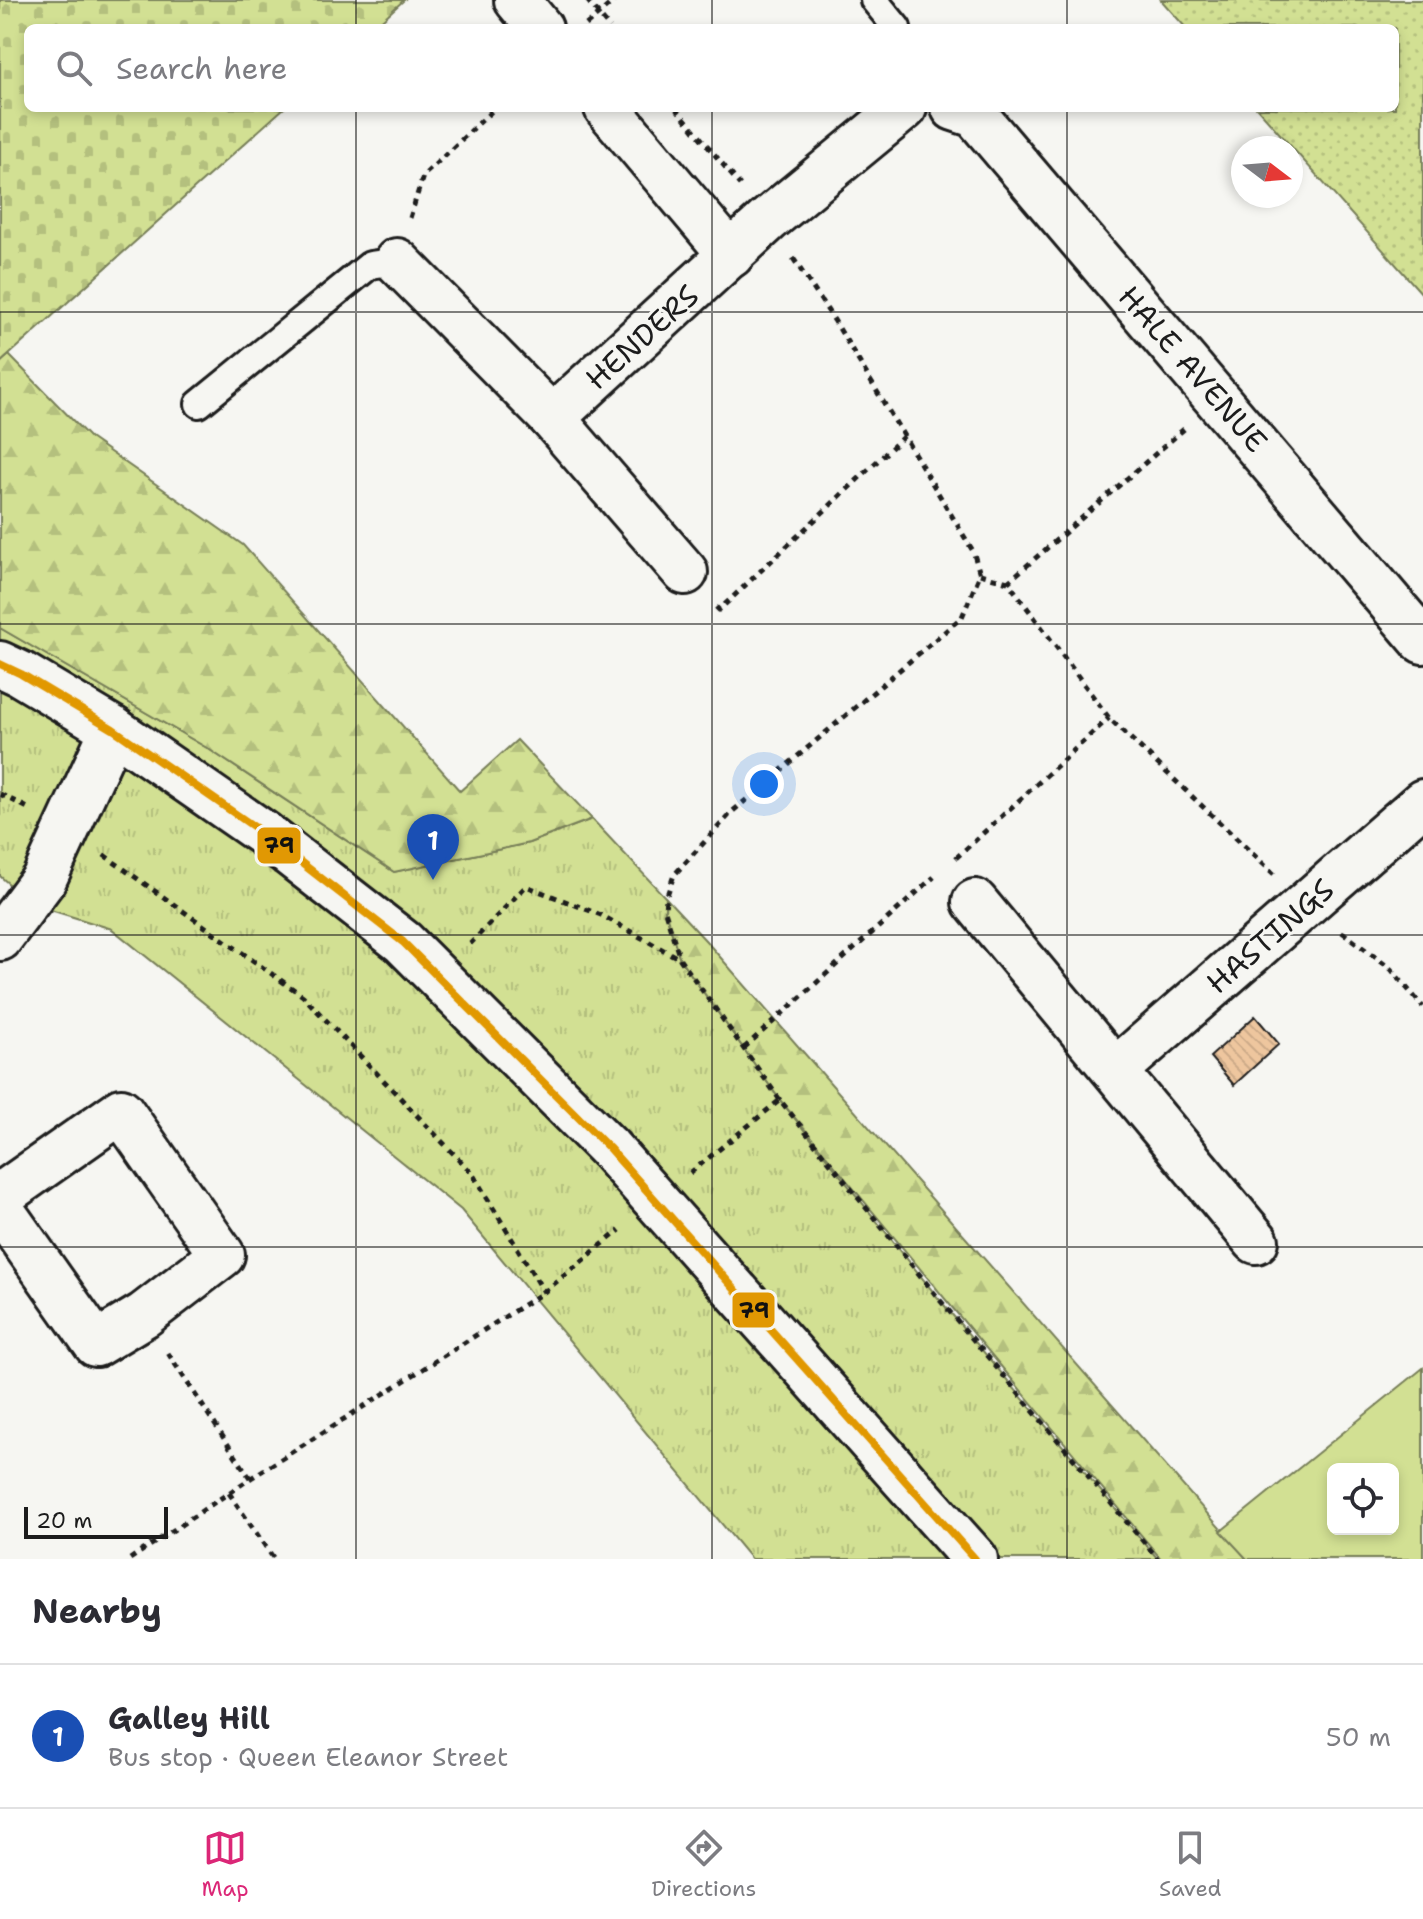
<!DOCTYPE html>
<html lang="en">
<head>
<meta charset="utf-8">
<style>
  body { margin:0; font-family:"Shantell Sans",sans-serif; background:#f2f2f3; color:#2b2b33 }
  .controls { position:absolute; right:24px; bottom:24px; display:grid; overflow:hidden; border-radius:12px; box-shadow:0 4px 12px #0003 }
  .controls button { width:72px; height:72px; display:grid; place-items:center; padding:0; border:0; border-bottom:2px solid #e1e1e2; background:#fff; color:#2b2b33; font:40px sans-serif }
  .compass { position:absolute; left:1231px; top:136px; width:72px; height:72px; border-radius:50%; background:#fff; box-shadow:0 4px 12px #0003; rotate:106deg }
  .scale { position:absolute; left:24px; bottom:20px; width:144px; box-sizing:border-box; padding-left:8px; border:4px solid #1c1c1c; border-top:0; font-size:22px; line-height:28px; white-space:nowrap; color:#1c1c1c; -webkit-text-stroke:6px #f6f6f2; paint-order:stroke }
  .you { position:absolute; left:764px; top:784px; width:28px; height:28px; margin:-20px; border:6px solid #fff; border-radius:50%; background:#1a73e8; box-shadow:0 0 0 12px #1a73e833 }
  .badge { display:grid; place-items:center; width:52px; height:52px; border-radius:50%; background:#db2777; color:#fff; font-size:26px; font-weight:700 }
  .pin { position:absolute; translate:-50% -66px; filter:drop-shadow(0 2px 4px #0008) }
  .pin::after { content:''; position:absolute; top:42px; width:28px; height:24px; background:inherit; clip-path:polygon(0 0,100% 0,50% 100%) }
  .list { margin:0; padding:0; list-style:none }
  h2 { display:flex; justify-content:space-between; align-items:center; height:104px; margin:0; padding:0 32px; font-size:34px }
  h2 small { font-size:26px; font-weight:400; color:#7c7c81 }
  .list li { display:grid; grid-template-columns:52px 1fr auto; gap:24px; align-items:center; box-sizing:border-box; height:144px; padding:0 32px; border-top:2px solid #e1e1e2 }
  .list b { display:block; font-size:30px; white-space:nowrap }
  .list p { margin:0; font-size:26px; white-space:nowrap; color:#7c7c81 }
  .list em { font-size:26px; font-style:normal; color:#7c7c81 }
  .icon { flex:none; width:44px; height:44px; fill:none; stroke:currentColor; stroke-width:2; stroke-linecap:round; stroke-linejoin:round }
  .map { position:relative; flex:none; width:1423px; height:1559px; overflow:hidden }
  .search { position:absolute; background:#fff; box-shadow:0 4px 12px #0003; left:24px; right:24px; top:24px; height:88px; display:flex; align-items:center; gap:20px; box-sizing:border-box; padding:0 28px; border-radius:12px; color:#7c7c81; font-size:30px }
  .sheet { height:248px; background:#fff }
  nav { display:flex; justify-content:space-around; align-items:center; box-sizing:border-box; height:112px; border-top:2px solid #e1e1e2; background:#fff; font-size:22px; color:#7c7c81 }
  nav a { display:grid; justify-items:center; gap:4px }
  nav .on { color:#db2777 }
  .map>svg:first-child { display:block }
  .grass { fill:url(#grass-tufts); stroke:#777e58; stroke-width:2 }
  .forest { fill:url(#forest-firs); stroke:#777e58; stroke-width:2 }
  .cemetery { fill:url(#cemetery-stones); stroke:#777e58; stroke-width:2 }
  .park { fill:#d2e093; stroke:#777e58; stroke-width:2; fill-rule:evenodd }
  .garden { fill:url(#garden-dots); stroke:#777e58; stroke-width:2 }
  .building { fill:url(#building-back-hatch); stroke:#1c1c1c; stroke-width:2 }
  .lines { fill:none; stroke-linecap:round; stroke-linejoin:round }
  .lane-casing { stroke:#1c1c1c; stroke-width:32 }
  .street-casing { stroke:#1c1c1c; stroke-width:50 }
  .secondary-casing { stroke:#1c1c1c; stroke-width:50 }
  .path { stroke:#1c1c1c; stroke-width:5; stroke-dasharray:6 6; stroke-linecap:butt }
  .lane { stroke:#f6f6f2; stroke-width:26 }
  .street { stroke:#f6f6f2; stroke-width:44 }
  .secondary { stroke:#f6f6f2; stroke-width:44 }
  .secondary-bridge-casing { stroke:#1c1c1c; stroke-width:50; stroke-linecap:butt }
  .secondary-bridge { stroke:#f6f6f2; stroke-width:44 }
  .bus-1-casing { stroke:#f6f6f2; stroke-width:14 }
  .bus-1 { stroke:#e19803; stroke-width:8 }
  .grid { fill:none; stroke:#1c1c1c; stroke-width:2; stroke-opacity:0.55 }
  .labels { text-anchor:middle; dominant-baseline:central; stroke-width:6; stroke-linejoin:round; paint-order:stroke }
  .street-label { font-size:30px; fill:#1c1c1c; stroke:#f6f6f2 }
  .line-badge { stroke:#f6f6f2; stroke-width:3 }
  .pale-badge-label { font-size:22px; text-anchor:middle; font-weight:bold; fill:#111 }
</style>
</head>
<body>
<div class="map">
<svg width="1423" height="1559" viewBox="0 0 1423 1559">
  <defs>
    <pattern id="grass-tufts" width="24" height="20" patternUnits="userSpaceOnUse" patternTransform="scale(2)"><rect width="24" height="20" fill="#d2e093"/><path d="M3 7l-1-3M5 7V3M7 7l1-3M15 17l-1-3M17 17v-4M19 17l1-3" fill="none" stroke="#b4c07e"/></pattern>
    <pattern id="forest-firs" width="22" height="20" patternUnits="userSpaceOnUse" patternTransform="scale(2)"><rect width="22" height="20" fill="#d2e093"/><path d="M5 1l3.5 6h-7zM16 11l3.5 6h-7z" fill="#b4c07e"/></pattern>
    <pattern id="cemetery-stones" width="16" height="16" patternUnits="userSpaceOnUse" patternTransform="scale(2)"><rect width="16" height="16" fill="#d2e093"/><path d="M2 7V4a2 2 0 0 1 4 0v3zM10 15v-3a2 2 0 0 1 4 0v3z" fill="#b4c07e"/></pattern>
    <pattern id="garden-dots" width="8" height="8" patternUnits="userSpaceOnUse" patternTransform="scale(2)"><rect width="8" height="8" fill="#d2e093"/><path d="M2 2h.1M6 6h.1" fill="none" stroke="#b4c07e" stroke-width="1.8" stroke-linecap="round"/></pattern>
    <pattern id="building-back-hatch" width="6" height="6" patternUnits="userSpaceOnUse" patternTransform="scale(2)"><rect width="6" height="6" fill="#eec69e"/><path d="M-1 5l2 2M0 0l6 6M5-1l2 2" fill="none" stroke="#ca8"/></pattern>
  </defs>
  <rect width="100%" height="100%" fill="#f6f6f2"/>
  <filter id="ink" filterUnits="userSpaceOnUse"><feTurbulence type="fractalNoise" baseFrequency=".0125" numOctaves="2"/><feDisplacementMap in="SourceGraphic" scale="16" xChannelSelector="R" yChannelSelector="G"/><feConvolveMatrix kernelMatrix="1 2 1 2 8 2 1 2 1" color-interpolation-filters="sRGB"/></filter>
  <g filter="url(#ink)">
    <path class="grass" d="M0,628L207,748L394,872L529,843L592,819L666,898L665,911L680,959L780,1100L939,1299L1158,1559H751L461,1210L112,929L31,904L0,876Z"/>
    <g class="forest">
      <path d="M9,355L90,438L243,545L460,791L517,740L592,819L529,843L394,872L207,748L0,628V363Z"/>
      <path d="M666,898L706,941L1247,1559H1161L780,1100L680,959L665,911Z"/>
    </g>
    <path class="cemetery" d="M0,0H404L373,28H28V108H284L0,363Z"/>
    <path class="park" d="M1423,1368V1559H1247L1221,1531ZM1333,1469H1393V1529H1333Z"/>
    <path class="garden" d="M1161,0H1423V295L1257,108H1395V28H1186Z"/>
    <path class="building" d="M1255,1016L1279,1044L1234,1085L1210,1057Z"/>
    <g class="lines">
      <defs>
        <g id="lane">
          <path d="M874,0L897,28"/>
          <path d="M199,404L370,265L397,261"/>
        </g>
        <g id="street">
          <path d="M517,0L540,28"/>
          <path d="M607,108L731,255"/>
          <path d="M954,108L975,115L1423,641"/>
          <path d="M397,261L552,418L685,572"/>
          <path d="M552,418L768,220L904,108"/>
          <path d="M975,902L1256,1241"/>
          <path d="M0,938L44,879L113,729"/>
          <path d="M1116,1070L1423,802"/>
          <path d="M0,1196L121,1111L222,1255L144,1315L96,1344L0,1208"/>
        </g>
        <g id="secondary">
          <path d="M0,664L21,674L113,729L263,833L403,942L609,1148"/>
          <path d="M737,1292L975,1559"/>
        </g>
      </defs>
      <use href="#lane" class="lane-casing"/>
      <use href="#street" class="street-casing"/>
      <use href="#secondary" class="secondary-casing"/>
      <g class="path">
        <path d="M587,0L610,28"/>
        <path d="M586,25L615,0"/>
        <path d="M676,108L740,185"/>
        <path d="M410,218L423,176L495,108"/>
        <path d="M1184,429L1008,582L1109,718L1274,874"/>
        <path d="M980,574L1008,582"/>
        <path d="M716,607L719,610L904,436"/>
        <path d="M0,794L28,808"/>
        <path d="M104,855L303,996L472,1173L544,1292"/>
        <path d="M956,858L1109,718"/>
        <path d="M1342,932L1391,969L1423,1007"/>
        <path d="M470,944L526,886L601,915L678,958"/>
        <path d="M744,1048L934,877"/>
        <path d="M780,1100L680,959L665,911L666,898L674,875L733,811L962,617L980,574L973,551L834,320L793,258"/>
        <path d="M690,1173L780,1100L939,1299L1158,1559"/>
        <path d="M168,1353L250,1478"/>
        <path d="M229,1493L274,1559"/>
        <path d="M130,1559L251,1478L544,1292L620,1230"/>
      </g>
      <use href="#lane" class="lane"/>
      <use href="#street" class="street"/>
      <use href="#secondary" class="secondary"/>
      <defs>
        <path id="secondary-bridge" d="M609,1148L737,1292"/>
      </defs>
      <use href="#secondary-bridge" class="secondary-bridge-casing"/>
      <use href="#secondary-bridge" class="secondary-bridge"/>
      <defs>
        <path id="bus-1" d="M0,664L21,674L113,729L263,833L403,942L609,1148L975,1559"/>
      </defs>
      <use href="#bus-1" class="bus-1-casing"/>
      <use href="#bus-1" class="bus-1"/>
    </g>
  </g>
  <path class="grid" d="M356,0V28M712,0V28M1067,0V28M356,108V1559M712,108V1559M1067,108V1559M0,312H1423M0,624H1423M0,935H1423M0,1247H1423"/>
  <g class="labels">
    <g class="street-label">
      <text transform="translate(642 337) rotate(-42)">HENDERS</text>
      <text transform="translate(1193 369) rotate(49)">HALE AVENUE</text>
      <text transform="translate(1270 936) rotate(-41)">HASTINGS</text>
    </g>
  </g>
  <g class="line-badge">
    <rect x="256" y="826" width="46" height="39" rx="8" fill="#e19803"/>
    <rect x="731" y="1291" width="45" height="38" rx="8" fill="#e19803"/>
  </g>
  <g class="pale-badge-label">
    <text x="279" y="853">79</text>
    <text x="754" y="1318">79</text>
  </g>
</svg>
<div class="controls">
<button><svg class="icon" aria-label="locate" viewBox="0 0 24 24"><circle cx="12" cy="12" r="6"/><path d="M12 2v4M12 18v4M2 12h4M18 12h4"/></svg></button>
</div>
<svg class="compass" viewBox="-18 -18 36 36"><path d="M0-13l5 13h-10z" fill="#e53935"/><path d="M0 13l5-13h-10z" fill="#7c7c81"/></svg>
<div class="scale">20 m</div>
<div class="you"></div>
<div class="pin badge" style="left:433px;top:880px;background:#1a4fb4">1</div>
<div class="search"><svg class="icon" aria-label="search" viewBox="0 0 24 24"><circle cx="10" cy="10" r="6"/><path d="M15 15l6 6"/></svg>Search here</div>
</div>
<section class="sheet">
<h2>Nearby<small></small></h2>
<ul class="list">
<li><span class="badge" style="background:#1a4fb4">1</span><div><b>Galley Hill</b><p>Bus stop · Queen Eleanor Street</p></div><em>50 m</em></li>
</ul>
</section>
<nav>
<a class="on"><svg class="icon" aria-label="map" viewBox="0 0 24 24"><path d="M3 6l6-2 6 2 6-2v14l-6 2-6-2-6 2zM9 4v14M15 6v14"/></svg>Map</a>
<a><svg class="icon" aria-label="directions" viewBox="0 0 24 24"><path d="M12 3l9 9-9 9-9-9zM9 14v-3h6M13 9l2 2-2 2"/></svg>Directions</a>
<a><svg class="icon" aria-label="saved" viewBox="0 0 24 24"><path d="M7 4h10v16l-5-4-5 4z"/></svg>Saved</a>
</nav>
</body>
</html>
